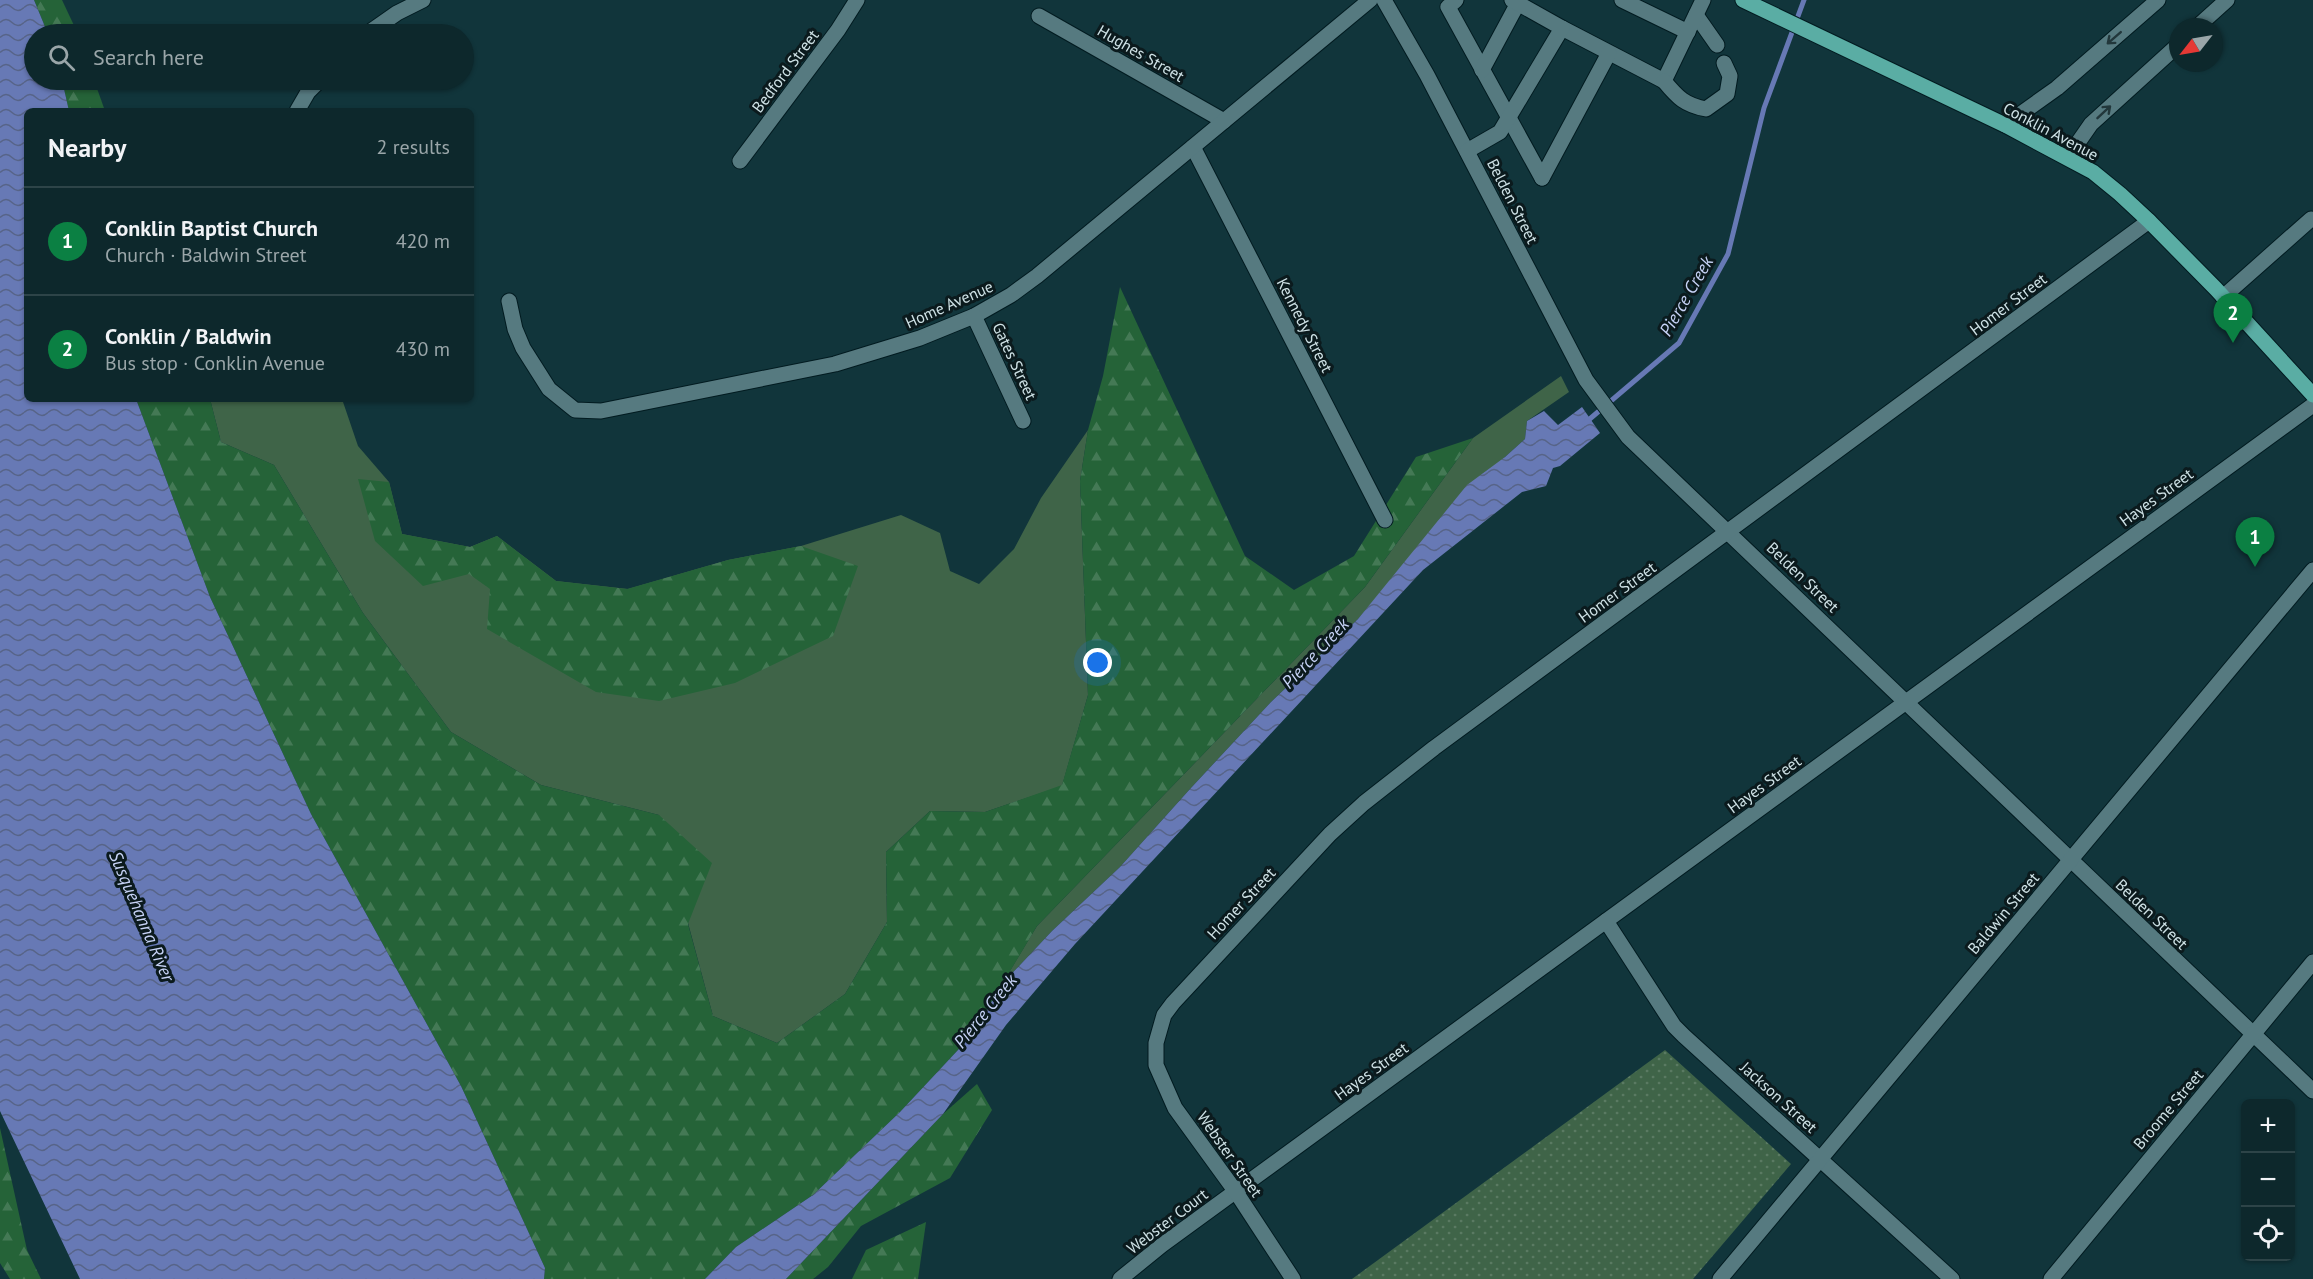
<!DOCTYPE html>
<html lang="en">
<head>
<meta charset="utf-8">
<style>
  body { margin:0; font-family:"PT Sans",sans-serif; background:#1b3438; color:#f1f3f6 }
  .controls { position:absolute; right:18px; bottom:18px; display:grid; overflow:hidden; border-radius:9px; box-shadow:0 2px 4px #0004 }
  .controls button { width:54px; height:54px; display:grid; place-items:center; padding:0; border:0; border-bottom:2px solid #2d4448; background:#0d282c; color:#f1f3f6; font:30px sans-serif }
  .compass { position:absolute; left:2169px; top:18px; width:54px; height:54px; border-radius:50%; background:#0d282c; box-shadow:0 2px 4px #0004; rotate:239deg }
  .you { position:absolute; left:1098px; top:663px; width:21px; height:21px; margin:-15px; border:4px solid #fff; border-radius:50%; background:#1a73e8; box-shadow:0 0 0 9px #1a73e833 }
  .badge { display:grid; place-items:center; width:39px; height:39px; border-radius:50%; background:#0b8043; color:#fff; font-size:20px; font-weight:700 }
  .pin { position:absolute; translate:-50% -50px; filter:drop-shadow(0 2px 3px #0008) }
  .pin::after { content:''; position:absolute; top:32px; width:21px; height:18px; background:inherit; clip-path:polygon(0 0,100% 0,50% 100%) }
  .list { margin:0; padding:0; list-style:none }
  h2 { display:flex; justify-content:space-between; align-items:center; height:78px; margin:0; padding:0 24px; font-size:26px }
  h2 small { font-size:20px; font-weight:400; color:#9aa6a9 }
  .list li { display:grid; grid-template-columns:39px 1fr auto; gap:18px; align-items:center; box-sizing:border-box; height:108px; padding:0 24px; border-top:2px solid #2d4448 }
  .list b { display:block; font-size:22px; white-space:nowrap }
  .list p { margin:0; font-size:20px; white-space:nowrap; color:#9aa6a9 }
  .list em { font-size:20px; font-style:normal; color:#9aa6a9 }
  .icon { flex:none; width:33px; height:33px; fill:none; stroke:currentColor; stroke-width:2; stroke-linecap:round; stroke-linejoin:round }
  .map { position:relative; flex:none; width:2313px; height:1279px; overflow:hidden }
  .search { position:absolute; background:#0d282c; box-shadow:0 2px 4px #0004; left:24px; top:24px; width:450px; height:66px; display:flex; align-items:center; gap:15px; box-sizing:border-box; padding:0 21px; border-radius:33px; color:#9aa6a9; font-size:22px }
  .panel { position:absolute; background:#0d282c; box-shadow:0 2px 4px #0004; left:24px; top:108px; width:450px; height:294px; border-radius:9px }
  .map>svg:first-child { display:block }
  .green { fill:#3f6448 }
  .forest { fill:url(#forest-firs) }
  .park { fill:url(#park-dots) }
  .water { fill:url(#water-waves) }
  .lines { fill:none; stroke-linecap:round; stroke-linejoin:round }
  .stream { stroke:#6779b5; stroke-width:5 }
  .minor-casing { stroke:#021b20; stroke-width:17 }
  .major-casing { stroke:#021b20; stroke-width:17 }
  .minor { stroke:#567a80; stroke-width:15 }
  .major { stroke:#5aada4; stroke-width:15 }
  .oneway { stroke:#22373b }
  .labels { text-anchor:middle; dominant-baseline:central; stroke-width:6; stroke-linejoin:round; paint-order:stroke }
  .street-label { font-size:16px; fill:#cfe2e6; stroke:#0b1a1d }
  .water-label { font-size:18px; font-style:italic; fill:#c7d3f6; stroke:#0b1a1d }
</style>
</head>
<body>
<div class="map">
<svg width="2313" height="1279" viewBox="0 0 2313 1279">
  <defs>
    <pattern id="forest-firs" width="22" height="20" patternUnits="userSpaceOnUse" patternTransform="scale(1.5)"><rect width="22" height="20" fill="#256338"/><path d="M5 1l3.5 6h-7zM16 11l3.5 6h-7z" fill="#447955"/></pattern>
    <pattern id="park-dots" width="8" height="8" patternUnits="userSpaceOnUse" patternTransform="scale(1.5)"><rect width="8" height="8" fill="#3f6448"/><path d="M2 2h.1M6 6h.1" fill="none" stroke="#5a7a62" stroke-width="1.8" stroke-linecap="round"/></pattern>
    <pattern id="water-waves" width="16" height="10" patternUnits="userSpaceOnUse" patternTransform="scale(1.5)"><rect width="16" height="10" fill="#6779b5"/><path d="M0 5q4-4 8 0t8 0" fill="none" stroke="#576488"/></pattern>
  </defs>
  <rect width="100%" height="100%" fill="#11353b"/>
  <g class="green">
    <path d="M1561,376L1569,392L1527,421L1525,439L1505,457L1405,564L1358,619L1271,702L1190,789L1120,867L1052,931L1002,984L1037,926L1365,587L1473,438Z"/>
    <path d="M210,399H342L358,446L389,482L402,534L470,547L497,536L556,581L628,589L728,560L801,546L901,515L940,533L950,571L979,584L1014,549L1041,498L1088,430L1080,481L1088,695L1062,786L985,812L930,811L886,852L887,922L845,994L777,1043L713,1016L659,815L541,785L451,732L363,613L274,465L221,442Z"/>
  </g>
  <g class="forest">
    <path d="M34,0H62L78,34H48Z"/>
    <path d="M62,80H94L105,111H69Z"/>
    <path d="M1120,287L1245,556L1294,590L1354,556L1416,457L1473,438L1365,587L1037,926L972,1035L900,1112L813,1195L736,1247L705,1279H544L545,1268L461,1086L311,814L210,597L136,399H210L221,442L274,465L363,613L451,732L541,785L659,815L712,863L688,924L713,1016L777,1043L845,994L887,922L886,852L930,811L985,812L1062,785L1088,695L1080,481L1088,430L1103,376Z"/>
    <path d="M358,479L389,482L402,534L470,547L497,536L556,581L627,589L728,560L801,546L858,566L833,636L735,683L659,701L596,692L487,629L490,589L469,574L423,586L375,541Z"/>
    <path d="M977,1084L992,1110L950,1178L861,1226L828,1267L813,1279H786L943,1114Z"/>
    <path d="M0,1128L27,1250L41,1279H10L0,1263Z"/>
    <path d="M926,1222L918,1279H852L866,1250Z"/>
  </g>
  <path class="park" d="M1665,1050L1791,1164L1693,1279H1352Z"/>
  <g class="water">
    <path d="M0,0H34L48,34H34V80H62L69,111H27V399H136L210,597L311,814L461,1086L545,1268L544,1279H80L0,1111Z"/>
    <path d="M1582,407L1600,433L1560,466L1553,468L1546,486L1522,492L1423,570L1075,944L1006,1025L943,1114L786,1279H705L736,1247L813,1195L900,1112L972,1035L1002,984L1052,931L1120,867L1190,789L1271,702L1358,619L1467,485L1505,457L1525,439L1527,421L1544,411L1558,425Z"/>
  </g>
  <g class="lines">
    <path class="stream" d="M1585,423L1679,343L1728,254L1764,108L1804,0"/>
    <defs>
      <g id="minor">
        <path d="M1384,0L1427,75L1586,380L1628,437L2313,1091"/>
        <path d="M1456,0L1448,7L1542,178"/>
        <path d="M1622,0L1688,32"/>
        <path d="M1696,15L1717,45"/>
        <path d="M1039,16L1224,121"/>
        <path d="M2197,27L2227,0"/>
        <path d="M1562,28L1664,81L1703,0"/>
        <path d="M367,34L397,13L423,0"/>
        <path d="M1482,70L1518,3"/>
        <path d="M1664,81C1678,98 1685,105 1706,109L1727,94L1730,76L1724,63"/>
        <path d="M297,111L308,92L320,80"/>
        <path d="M2005,125L2057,88L2158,0"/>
        <path d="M1193,147L1385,520"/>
        <path d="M1467,151L1500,132L1562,28L1512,0"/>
        <path d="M2068,157L2091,124L2178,45"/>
        <path d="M740,161L838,30L857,0"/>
        <path d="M1542,178L1609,53"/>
        <path d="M2223,297L2311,219"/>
        <path d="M509,301L515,329L523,348L549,389L575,410L601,411L835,364L920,338L974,316L1011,295L1037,276L1370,0"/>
        <path d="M974,316L1023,421"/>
        <path d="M1606,921L1674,1026L1684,1036L1952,1279"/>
        <path d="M1120,1279L1162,1245L2313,405"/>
        <path d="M1293,1279L1236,1192L1175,1108L1156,1065V1043L1164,1015L1173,1003L1330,834L1364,803L1434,748L2149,221"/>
        <path d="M1720,1279L2313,570"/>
        <path d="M2051,1279L2313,962"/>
      </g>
      <path id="major" d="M1743,0L2005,125L2093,172L2120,194L2149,221L2216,289L2313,395"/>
    </defs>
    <use href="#minor" class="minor-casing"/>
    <use href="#major" class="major-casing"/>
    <use href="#minor" class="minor"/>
    <use href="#major" class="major"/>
  </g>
  <defs><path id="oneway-shaft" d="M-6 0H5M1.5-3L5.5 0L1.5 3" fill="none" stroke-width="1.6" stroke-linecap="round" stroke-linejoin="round" transform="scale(1.5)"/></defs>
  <g class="oneway">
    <use href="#oneway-shaft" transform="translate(2114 38) rotate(139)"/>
    <use href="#oneway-shaft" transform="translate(2104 112) rotate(-43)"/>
  </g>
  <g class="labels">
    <g class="street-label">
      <text transform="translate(1141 53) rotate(30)">Hughes Street</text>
      <text transform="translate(785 71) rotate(-53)">Bedford Street</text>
      <text transform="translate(2051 131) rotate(28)">Conklin Avenue</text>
      <text transform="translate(1513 201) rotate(63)">Belden Street</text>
      <text transform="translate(949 304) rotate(-24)">Home Avenue</text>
      <text transform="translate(2008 304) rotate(-37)">Homer Street</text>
      <text transform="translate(1305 325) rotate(63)">Kennedy Street</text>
      <text transform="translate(1015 361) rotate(65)">Gates Street</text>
      <text transform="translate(2156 497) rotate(-36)">Hayes Street</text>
      <text transform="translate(1803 577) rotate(44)">Belden Street</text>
      <text transform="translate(1617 592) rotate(-36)">Homer Street</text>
      <text transform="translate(1764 784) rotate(-36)">Hayes Street</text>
      <text transform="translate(1241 903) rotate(-47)">Homer Street</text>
      <text transform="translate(2003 913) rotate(-50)">Baldwin Street</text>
      <text transform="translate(2152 914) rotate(44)">Belden Street</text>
      <text transform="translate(1371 1071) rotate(-36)">Hayes Street</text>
      <text transform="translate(1779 1097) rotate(42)">Jackson Street</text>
      <text transform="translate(2168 1109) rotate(-50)">Broome Street</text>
      <text transform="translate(1230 1154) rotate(55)">Webster Street</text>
      <text transform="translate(1167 1221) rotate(-37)">Webster Court</text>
    </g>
    <g class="water-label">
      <text transform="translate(1686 296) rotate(-60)">Pierce Creek</text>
      <text transform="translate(1315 653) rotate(-47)">Pierce Creek</text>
      <text transform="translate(142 916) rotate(67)">Susquehanna River</text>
      <text transform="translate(985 1011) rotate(-51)">Pierce Creek</text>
    </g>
  </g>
</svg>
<div class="controls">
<button>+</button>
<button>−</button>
<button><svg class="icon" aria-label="locate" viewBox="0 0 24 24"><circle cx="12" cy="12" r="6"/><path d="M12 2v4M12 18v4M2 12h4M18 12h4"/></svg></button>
</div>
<svg class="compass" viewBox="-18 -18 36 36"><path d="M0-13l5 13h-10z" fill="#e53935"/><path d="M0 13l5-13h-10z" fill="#9aa6a9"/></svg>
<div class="you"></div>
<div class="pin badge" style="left:2255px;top:567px">1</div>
<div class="pin badge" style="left:2233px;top:343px">2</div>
<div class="search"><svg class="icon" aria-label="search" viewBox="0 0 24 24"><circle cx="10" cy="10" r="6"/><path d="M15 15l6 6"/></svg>Search here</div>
<section class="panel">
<h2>Nearby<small>2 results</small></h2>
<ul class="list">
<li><span class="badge">1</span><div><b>Conklin Baptist Church</b><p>Church · Baldwin Street</p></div><em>420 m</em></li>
<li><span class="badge">2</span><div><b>Conklin / Baldwin</b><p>Bus stop · Conklin Avenue</p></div><em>430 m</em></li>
</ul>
</section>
</div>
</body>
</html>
